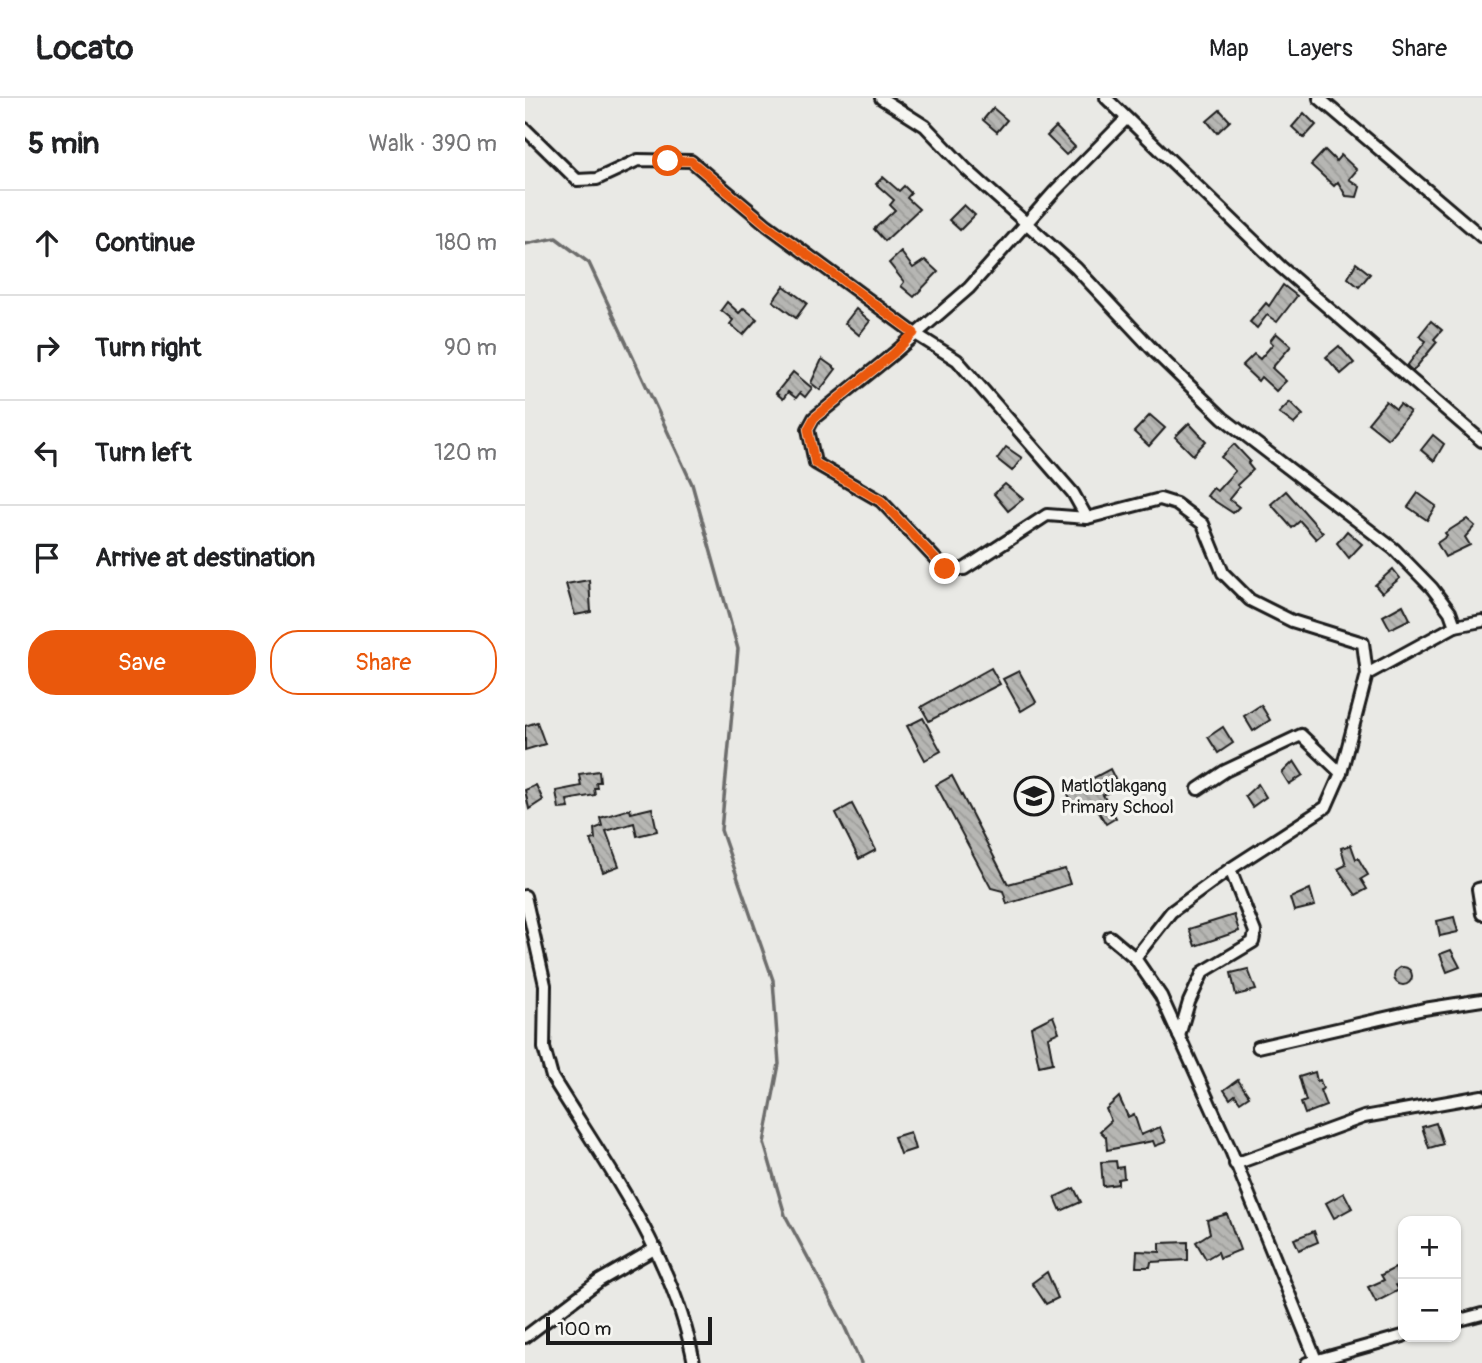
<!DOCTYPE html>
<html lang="en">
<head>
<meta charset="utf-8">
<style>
  body { margin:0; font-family:Pangolin,sans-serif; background:#f2f2f2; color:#202124 }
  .controls { position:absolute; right:21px; bottom:21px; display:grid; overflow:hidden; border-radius:14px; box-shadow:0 2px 5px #0004 }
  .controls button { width:63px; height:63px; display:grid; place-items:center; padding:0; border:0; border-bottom:2px solid #e0e0e0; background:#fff; color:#202124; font:35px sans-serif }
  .scale { position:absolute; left:21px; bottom:18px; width:166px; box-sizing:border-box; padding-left:7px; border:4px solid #1c1c1c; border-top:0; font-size:19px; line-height:24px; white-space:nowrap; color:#1c1c1c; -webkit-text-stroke:5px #f6f6f2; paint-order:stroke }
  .stop { position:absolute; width:21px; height:21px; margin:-16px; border:5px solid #ea580c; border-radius:50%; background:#fff }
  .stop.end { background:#ea580c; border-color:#fff; box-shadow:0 2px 7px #0008 }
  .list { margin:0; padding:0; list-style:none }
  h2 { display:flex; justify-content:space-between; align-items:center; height:91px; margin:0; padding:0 28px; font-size:30px }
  h2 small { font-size:23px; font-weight:400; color:#757577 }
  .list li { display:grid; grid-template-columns:46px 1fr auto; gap:21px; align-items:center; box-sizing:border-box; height:105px; padding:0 28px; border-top:2px solid #e0e0e0 }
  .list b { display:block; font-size:26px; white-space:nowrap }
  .list em { font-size:23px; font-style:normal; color:#757577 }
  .actions { display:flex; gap:14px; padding:21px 28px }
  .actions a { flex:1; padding:16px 0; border:2px solid #ea580c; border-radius:28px; text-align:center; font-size:24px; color:#ea580c }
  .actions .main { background:#ea580c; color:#fff }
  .icon { flex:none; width:38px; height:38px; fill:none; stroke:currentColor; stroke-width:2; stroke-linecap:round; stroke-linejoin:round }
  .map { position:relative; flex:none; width:957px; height:1265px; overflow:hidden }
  header { display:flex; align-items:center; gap:42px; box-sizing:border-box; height:98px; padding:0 35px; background:#fff; border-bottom:2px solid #e0e0e0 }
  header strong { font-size:33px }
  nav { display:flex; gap:38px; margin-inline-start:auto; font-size:24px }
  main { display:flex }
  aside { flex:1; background:#fff }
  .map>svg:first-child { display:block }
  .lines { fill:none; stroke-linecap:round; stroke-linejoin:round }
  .stream { stroke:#6d6d6c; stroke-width:3.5 }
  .building { fill:url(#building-back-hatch); stroke:#1c1c1c; stroke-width:2 }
  .minor-casing { stroke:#1c1c1c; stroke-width:16 }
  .minor { stroke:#f6f6f2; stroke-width:10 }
  .route { stroke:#ea580c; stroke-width:9 }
  .labels { text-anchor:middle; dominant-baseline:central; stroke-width:6; stroke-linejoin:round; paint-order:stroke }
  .poi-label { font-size:18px; fill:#1c1c1c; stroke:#f6f6f2; text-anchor:start }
</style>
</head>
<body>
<header>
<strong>Locato</strong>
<nav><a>Map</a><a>Layers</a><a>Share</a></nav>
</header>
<main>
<aside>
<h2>5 min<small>Walk · 390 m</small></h2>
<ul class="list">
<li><svg class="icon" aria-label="ahead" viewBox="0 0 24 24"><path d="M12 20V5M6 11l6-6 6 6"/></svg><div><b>Continue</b></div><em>180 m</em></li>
<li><svg class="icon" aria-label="right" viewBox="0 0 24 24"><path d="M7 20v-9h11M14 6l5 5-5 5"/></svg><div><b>Turn right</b></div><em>90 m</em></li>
<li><svg class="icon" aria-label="left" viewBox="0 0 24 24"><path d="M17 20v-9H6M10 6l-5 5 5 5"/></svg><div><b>Turn left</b></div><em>120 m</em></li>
<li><svg class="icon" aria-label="arrive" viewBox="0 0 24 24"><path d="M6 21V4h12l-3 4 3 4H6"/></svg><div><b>Arrive at destination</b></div></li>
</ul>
<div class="actions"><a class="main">Save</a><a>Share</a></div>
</aside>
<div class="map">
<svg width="957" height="1265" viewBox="0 0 957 1265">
  <defs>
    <pattern id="building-back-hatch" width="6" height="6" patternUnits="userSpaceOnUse" patternTransform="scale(1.75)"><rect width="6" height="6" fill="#b6b6b3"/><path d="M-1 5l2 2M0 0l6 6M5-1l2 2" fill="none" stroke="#9c9c99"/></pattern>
  </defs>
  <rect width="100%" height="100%" fill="#e9e9e5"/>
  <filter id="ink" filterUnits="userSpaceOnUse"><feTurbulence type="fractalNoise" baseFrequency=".0143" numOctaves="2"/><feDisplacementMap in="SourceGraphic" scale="14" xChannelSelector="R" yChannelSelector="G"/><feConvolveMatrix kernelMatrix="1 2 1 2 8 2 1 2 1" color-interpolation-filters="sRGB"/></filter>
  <g filter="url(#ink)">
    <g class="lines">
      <path class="stream" d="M0,146L31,140L64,165L167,386L213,551L196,732L248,882L254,966L239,1045L260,1117L317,1223L336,1265"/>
    </g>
    <g class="building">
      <path d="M468,10L482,22L472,34L458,22Z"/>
      <path d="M695,12L705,23L692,35L682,23Z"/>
      <path d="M779,15L791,27L779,40L767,29Z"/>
      <path d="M531,29L550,49L541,57L522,38Z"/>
      <path d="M800,52L811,63L816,57L832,72L824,81L835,89L832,99L821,98L813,84L809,88L786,67Z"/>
      <path d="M358,79L374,93L379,88L386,95L382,100L394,111L360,143L349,131L370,112L365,107L369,102L351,86Z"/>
      <path d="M439,107L450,117L435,132L424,122Z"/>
      <path d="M376,154L388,170L400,162L413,174L389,199L376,188L379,184L364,165Z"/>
      <path d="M831,165L845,176L834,189L823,180Z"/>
      <path d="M758,187L772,198L752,224L742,217L732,230L725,224L741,205L744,208Z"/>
      <path d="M259,188L282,205L271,220L248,203Z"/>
      <path d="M202,204L214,215L219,210L232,221L218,237L205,226L208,222L196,212Z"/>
      <path d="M331,211L345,223L334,237L320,225Z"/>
      <path d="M906,223L917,232L909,241L912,244L888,273L882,268L901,243L894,238Z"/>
      <path d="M751,235L766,248L747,270L761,283L751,293L736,279L733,283L717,268L729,256L735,261L748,246L745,243Z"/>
      <path d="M814,248L829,265L816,276L801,259Z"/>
      <path d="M297,261L311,271L295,292L286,285Z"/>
      <path d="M268,274L287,290L280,299L275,295L271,300L263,294L258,301L251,295Z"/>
      <path d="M861,303L871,311L875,306L885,314L863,341L843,325Z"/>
      <path d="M765,304L778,317L769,326L754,315Z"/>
      <path d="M625,317L640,330L624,348L609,334Z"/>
      <path d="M664,325L681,343L668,357L650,339Z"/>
      <path d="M908,337L919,346L909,363L896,352Z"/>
      <path d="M709,346L725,363L723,366L728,372L712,387L714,389L704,401L714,409L708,415L682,398L688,390L692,393L710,373L696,359Z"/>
      <path d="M481,349L497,360L487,373L472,361Z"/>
      <path d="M480,386L498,401L483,413L469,396Z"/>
      <path d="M761,393L798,435L791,441L775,423L767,430L746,406Z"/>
      <path d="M893,395L911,408L902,422L883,409Z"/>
      <path d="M942,421L950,428L940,439L945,447L920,459L912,445L922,438L920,435Z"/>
      <path d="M822,433L837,446L824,460L812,445Z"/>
      <path d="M868,471L875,480L857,495L850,487Z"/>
      <path d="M64,482L66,514L50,517L41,486Z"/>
      <path d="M878,507L885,521L865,531L858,518Z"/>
      <path d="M466,570L475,586L404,623L396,609Z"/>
      <path d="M494,573L511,604L496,613L478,581Z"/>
      <path d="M736,607L745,622L728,633L719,618Z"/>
      <path d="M398,620L416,653L400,662L382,628Z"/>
      <path d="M12,624L20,646L0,652V628Z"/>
      <path d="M698,629L708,645L693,655L683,639Z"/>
      <path d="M769,663L778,677L764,686L757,675Z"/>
      <path d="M585,671L594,689L578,697L591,720L581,726L567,703L550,711L542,694Z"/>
      <path d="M74,673L75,684H71L72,690H69L70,697L42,702L44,710L34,711L31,693L56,688L54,676Z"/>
      <path d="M427,678L483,786L540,771L545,786L482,806L478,793L466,790L411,687Z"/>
      <path d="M733,686L741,699L727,709L720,698Z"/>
      <path d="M11,687L18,702L4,711L0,692Z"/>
      <path d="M327,706L351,752L334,761L311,715Z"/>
      <path d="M127,710L132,733L112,738L109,725L81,733L94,768L78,774L66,742L70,741L69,731L77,728L75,720L105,711L106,715Z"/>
      <path d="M826,747L831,761L833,760L843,777L836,781L842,791L831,797L813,771L821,767L816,750Z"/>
      <path d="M785,791L790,808L769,813L765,800Z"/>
      <path d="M709,817L714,833L670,848L664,831Z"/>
      <path d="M929,819L933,834L915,838L912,823Z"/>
      <path d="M926,852L935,869L922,874L915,856Z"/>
      <circle cx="878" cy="878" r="9"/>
      <path d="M723,871L731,892L711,897L706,875Z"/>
      <path d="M528,918L534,934L523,939L528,965L514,968L506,929Z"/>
      <path d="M790,974L792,983L795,982L798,991L795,992L801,1008L780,1016L776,1005L781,1003L774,979Z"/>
      <path d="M713,982L724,998L715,1004L710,997L705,1001L699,992Z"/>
      <path d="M594,999L603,1019L609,1016L616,1037L635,1029L641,1044L630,1048L628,1043L582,1052L581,1039L575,1033L586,1023L581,1011Z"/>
      <path d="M911,1025L918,1046L904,1050L897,1029Z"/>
      <path d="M385,1034L390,1051L375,1056L369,1039Z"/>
      <path d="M591,1063L592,1070L598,1069L599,1080L593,1081V1086L578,1088L576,1064Z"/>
      <path d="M549,1090L556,1104L536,1113L530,1099Z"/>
      <path d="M819,1095L827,1110L809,1120L801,1105Z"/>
      <path d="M702,1116L715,1152L695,1160L693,1154L681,1161L671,1144L685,1135L682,1122Z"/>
      <path d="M789,1133L793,1144L774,1152L769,1141Z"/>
      <path d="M663,1144V1162L626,1164L625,1169H611L612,1153L635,1154V1145Z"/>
      <path d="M870,1170L878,1183L871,1187L874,1192L851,1204L843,1189L859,1182L856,1177Z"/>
      <path d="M522,1174L533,1200L521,1206L507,1185Z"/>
    </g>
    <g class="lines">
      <defs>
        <g id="minor">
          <path d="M356,0L400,28L441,71L551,170L630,254L698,320L869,451L907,490L925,514L930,528L957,523"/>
          <path d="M581,0L756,169L957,343"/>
          <path d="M794,0L957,139"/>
          <path d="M601,21L530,93L444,190L368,256L289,320L283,331L290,365L356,403L420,471H439L522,417L562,420L635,401L651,406L678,426L698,475L725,502L767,523L838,545L842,576L816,675"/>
          <path d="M0,31L52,82L72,81L113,62L166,63L242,127L389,235L432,262L548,395L562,420"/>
          <path d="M842,576L930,528"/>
          <path d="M957,790L953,791L957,816"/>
          <path d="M0,798L20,887L19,950L27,979C83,1070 149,1158 169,1265"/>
          <path d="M585,839L610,860L636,898L707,1055L791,1262"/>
          <path d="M610,860L646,814L705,771L801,709L816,675L776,637L700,673L673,691"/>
          <path d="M654,938L664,904L678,874L728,844L730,834L705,771"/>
          <path d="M733,949L899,911L957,902"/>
          <path d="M710,1066L839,1019L957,998"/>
          <path d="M931,1223L957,1216"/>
          <path d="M0,1239L74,1183L131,1150"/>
          <path d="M782,1265L878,1238"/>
        </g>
      </defs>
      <use href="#minor" class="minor-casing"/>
      <use href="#minor" class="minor"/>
    </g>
  </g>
  <g class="lines" filter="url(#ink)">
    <path class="route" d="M143,63H166L242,127L389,235L368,256L289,320L283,331L290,365L356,403L420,471"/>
  </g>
  <defs>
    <symbol id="school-ring" viewBox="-11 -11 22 22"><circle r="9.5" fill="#f6f6f2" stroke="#1c1c1c" stroke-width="1.5"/><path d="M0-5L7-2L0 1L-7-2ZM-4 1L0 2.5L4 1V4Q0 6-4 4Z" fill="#1c1c1c"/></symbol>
  </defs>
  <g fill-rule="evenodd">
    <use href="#school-ring" x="487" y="676" width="44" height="44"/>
  </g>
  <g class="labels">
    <g class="poi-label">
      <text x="536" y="688">Matlotlakgang<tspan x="536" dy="21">Primary School</tspan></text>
    </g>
  </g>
</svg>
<div class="controls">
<button>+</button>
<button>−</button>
</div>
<div class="scale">100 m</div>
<div class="stop" style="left:143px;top:63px"></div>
<div class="stop end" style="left:420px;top:471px"></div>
</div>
</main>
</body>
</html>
